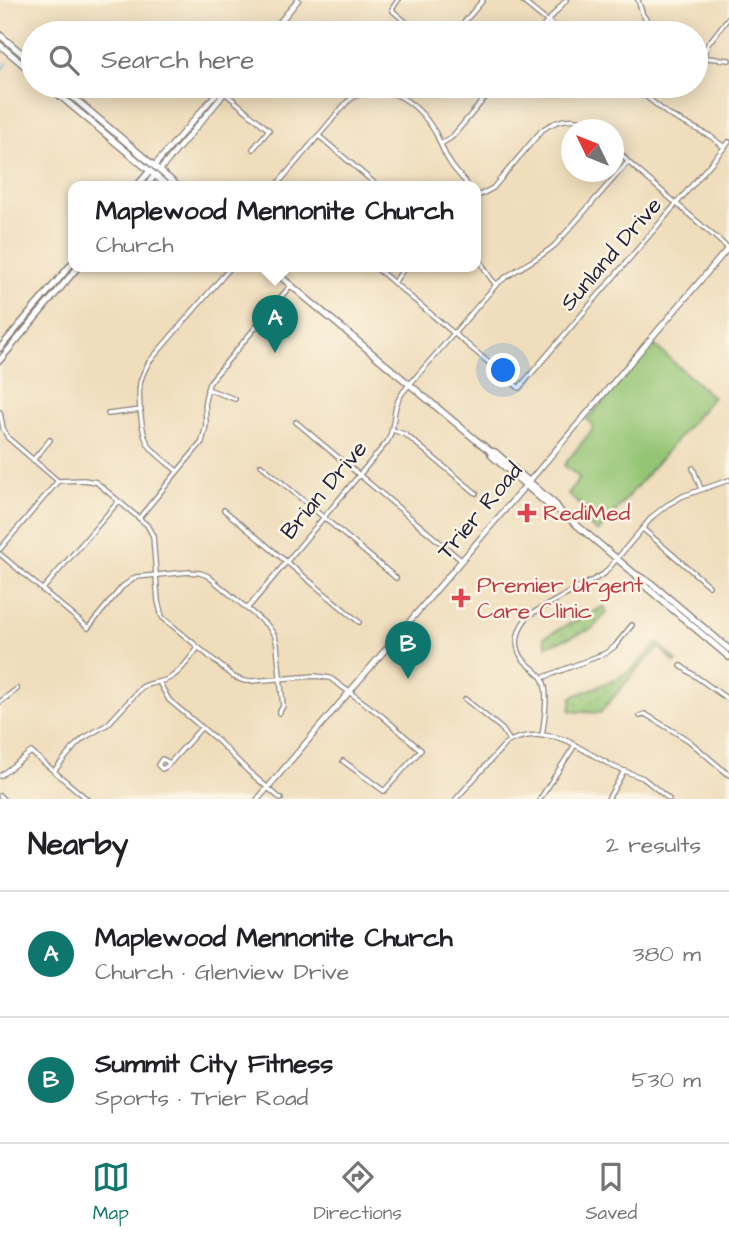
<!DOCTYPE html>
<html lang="en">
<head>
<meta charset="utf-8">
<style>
  body { margin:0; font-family:"Architects Daughter",sans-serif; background:#f6f6f6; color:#202124 }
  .compass { position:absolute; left:561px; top:119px; width:63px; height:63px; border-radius:50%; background:#fff; box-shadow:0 4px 18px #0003; rotate:313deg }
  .you { position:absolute; left:504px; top:371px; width:24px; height:24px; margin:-18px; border:5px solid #fff; border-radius:50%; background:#1a73e8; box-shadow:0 0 0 10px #1a73e833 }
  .badge { display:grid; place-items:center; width:46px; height:46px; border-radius:50%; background:#0f766e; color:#fff; font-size:23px; font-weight:700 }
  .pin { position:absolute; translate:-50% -58px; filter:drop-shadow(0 2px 4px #0008) }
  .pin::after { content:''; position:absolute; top:37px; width:24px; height:21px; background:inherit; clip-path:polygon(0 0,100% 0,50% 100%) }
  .popup { position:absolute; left:68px; top:181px; width:413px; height:91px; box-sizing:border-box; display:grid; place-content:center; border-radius:14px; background:#fff; filter:drop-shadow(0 2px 5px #0005); font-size:23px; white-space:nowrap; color:#757577 }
  .popup b { font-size:26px; color:#202124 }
  .popup::after { content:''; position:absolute; left:50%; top:100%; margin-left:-14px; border:14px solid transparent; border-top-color:#fff }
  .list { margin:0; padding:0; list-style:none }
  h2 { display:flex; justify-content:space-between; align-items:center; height:91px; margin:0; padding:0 28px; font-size:30px }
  h2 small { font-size:23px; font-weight:400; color:#757577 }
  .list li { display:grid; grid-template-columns:46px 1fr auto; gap:21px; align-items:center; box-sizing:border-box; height:126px; padding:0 28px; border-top:2px solid #e0e0e0 }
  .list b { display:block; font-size:26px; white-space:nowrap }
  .list p { margin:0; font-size:23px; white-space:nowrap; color:#757577 }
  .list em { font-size:23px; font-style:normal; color:#757577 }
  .icon { flex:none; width:38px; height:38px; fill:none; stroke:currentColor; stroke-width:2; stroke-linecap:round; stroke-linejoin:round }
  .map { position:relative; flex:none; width:729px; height:799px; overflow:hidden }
  .search { position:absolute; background:#fff; box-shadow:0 4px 18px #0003; left:21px; right:21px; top:21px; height:77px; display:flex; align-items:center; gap:18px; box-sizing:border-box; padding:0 24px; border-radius:38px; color:#757577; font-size:26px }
  .sheet { height:343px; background:#fff }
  nav { display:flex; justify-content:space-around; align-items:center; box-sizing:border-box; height:98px; border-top:2px solid #e0e0e0; background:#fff; font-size:19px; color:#757577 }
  nav a { display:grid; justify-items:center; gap:4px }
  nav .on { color:#0f766e }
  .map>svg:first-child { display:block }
  .grass { fill:#94c574; stroke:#5b7458; stroke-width:2 }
  .park { fill:url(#park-dots); stroke:#5b7458; stroke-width:2 }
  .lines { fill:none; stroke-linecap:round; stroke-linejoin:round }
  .stream { stroke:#58a8d2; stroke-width:2 }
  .minor-casing { stroke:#88807b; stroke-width:6 }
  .tertiary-casing { stroke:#88807b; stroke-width:7 }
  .secondary-casing { stroke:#88807b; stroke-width:7 }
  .primary-casing { stroke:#88807b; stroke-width:8 }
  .minor { stroke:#fff; stroke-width:3.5 }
  .tertiary { stroke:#fff; stroke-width:4.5 }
  .secondary { stroke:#fff; stroke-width:4.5 }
  .primary { stroke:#fff; stroke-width:5 }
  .health-dot { fill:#e0444e; stroke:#fcf5e5; stroke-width:2.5 }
  .labels { text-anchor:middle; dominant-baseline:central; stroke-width:5; stroke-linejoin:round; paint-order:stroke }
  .street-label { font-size:23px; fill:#22223b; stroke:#fcf5e5 }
  .health-label { font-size:23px; fill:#be3a42; stroke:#fcf5e5; text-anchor:start }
</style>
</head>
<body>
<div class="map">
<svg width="729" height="799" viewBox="0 0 729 799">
  <defs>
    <pattern id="park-dots" width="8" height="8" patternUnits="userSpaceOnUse" patternTransform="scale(1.75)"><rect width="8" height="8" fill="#94c574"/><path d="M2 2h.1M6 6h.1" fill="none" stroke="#7fa965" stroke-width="1.8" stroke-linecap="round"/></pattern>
  </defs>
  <rect width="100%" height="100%" fill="#fcf5e5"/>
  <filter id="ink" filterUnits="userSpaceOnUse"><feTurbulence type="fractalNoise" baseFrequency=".0143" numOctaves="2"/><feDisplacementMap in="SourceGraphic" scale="14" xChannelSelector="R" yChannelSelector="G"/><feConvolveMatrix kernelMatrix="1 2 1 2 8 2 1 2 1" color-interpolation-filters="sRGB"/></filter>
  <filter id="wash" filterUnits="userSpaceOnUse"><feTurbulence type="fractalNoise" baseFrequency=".00686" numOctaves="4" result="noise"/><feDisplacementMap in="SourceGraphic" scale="28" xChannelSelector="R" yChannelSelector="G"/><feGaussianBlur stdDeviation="1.57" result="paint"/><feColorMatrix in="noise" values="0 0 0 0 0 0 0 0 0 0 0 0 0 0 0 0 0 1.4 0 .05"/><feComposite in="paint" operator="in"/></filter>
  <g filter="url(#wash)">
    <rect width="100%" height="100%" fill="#efddbb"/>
    <path class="grass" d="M652,343L713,397L598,532L583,520L588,513L568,494L580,478L564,465L592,430L593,426L587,420Z"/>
    <g class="park">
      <path d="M604,606L607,612L592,629L547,646L544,637Z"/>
      <path d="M658,643L677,661L675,663L659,648L635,672L600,713L570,711L572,697L616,679L634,668Z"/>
    </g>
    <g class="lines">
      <path class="stream" d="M0,70L8,63"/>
    </g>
  </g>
  <g filter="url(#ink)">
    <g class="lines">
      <defs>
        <g id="minor">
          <path d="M398,0L392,9L394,12L419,33"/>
          <path d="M521,0L548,22L566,33"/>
          <path d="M638,0L643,15L657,33"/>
          <path d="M455,33L483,0"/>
          <path d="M538,33L566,0"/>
          <path d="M696,57L729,60"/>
          <path d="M703,57L708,44L729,17"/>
          <path d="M633,86L669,115L710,136L724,147"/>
          <path d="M225,93L269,130L253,149"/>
          <path d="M319,136L379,187"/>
          <path d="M441,144L452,137L495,86"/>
          <path d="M614,145L628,162L728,248"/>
          <path d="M275,187L347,102C380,75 416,100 435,132C440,141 443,152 449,161C454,171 463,177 469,187"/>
          <path d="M476,197L493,188L542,130C560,117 580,115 598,130"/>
          <path d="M476,231C479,258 479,264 496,285"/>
          <path d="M375,267L519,388L729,142"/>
          <path d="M394,283L405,267"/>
          <path d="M207,389L235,399"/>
          <path d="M0,412L3,428L8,438L58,481L84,480L96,482L147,525L153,536L158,601L162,617L234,677L244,681H252L315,676L330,678L382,716L421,750L384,791L343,761"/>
          <path d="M108,414L141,410"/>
          <path d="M296,422L461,560"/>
          <path d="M393,430L406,435L476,493"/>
          <path d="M33,460L50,440"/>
          <path d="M261,465L396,578"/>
          <path d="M693,468L701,489"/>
          <path d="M177,471C168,463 155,455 148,444C141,432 138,397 140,383C142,375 145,369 149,362L231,267"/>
          <path d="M224,510L359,622"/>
          <path d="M139,518L202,442L206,425L205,400L209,383L291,285"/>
          <path d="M643,529L709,586"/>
          <path d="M0,549L58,481"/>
          <path d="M0,554L88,628L122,587L136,577L189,572L200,573L208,576L268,626L275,636L277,645L283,706L279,713"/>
          <path d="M42,590L118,502"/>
          <path d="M247,609L387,442C397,426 390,409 403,392L496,285C515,268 537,261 555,245L628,162"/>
          <path d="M681,666L729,700"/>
          <path d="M542,678L606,653L615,646L632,625"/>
          <path d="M159,682L169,700L218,741L249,772L281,799"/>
          <path d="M465,699L502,729L510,741"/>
          <path d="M0,702L17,689"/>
          <path d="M640,716L645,714L688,740L729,775"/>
          <path d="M542,736C544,721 549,694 543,680C539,671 529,667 523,659C512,645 518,625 531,614L604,574L653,516L667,505L683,496L729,480"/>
          <path d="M170,763L166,767L162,769L158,765L162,759L170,763L202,727"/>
          <path d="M54,771L76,745L84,738L108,724L142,687C151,682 161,683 170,678C181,672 190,658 198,648"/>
          <path d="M0,776L31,752L87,799"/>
          <path d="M0,796L3,799"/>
          <path d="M456,799L506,743C524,733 549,733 568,741L614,767L643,778L669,799"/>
          <path d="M540,799L575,745"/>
          <path d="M608,799L624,771"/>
        </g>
        <path id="tertiary" d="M258,799L729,247"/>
        <g id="secondary">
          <path d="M271,33L298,0"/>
          <path d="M154,166L215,95L222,92"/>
          <path d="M160,170L220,99L228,86"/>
        </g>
        <g id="primary">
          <path d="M0,35L33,63"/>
          <path d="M0,45L33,73"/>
          <path d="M48,86L169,187"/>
          <path d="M60,86L179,187"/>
          <path d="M136,187L150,171"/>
          <path d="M145,187L155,175"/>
          <path d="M269,267L476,440L490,451L495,452L556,505L560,511"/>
          <path d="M0,348L74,261"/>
          <path d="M0,360L78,267"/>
          <path d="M490,451L492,456L553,509L560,511L635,574L651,583L729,649"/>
          <path d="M637,577L646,587L729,657"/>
        </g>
      </defs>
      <use href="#minor" class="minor-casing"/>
      <use href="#tertiary" class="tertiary-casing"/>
      <use href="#secondary" class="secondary-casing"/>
      <use href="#primary" class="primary-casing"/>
      <use href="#minor" class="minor"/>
      <use href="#tertiary" class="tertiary"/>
      <use href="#secondary" class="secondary"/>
      <use href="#primary" class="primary"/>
    </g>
  </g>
  <g class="health-dot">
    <path d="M523.5 502.5h7v7h7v7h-7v7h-7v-7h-7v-7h7z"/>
    <path d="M457.5 587.5h7v7h7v7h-7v7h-7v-7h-7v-7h7z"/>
  </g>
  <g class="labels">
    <g class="street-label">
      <text transform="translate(611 254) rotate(-49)">Sunland Drive</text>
      <text transform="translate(324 490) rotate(-50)">Brian Drive</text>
      <text transform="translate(480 511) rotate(-50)">Trier Road</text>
    </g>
    <g class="health-label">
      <text x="543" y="513">RediMed</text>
      <text x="477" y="585">Premier Urgent<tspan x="477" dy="26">Care Clinic</tspan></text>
    </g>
  </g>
</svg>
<svg class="compass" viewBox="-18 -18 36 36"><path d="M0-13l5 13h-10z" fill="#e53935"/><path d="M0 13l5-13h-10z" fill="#757577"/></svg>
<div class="you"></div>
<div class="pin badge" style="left:275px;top:353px">A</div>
<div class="popup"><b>Maplewood Mennonite Church</b>Church</div>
<div class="pin badge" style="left:408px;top:679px">B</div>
<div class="search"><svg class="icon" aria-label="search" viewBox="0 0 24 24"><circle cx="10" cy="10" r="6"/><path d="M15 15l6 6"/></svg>Search here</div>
</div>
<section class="sheet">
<h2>Nearby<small>2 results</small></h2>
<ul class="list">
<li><span class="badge">A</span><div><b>Maplewood Mennonite Church</b><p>Church · Glenview Drive</p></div><em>380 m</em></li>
<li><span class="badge">B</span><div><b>Summit City Fitness</b><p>Sports · Trier Road</p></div><em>530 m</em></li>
</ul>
</section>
<nav>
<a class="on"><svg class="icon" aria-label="map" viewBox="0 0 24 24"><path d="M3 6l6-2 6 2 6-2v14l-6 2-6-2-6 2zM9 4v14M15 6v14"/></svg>Map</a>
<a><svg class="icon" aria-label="directions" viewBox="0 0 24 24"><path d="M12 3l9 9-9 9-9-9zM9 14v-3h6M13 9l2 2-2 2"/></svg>Directions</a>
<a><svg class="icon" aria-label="saved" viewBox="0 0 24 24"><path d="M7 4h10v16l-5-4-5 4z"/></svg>Saved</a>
</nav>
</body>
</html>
